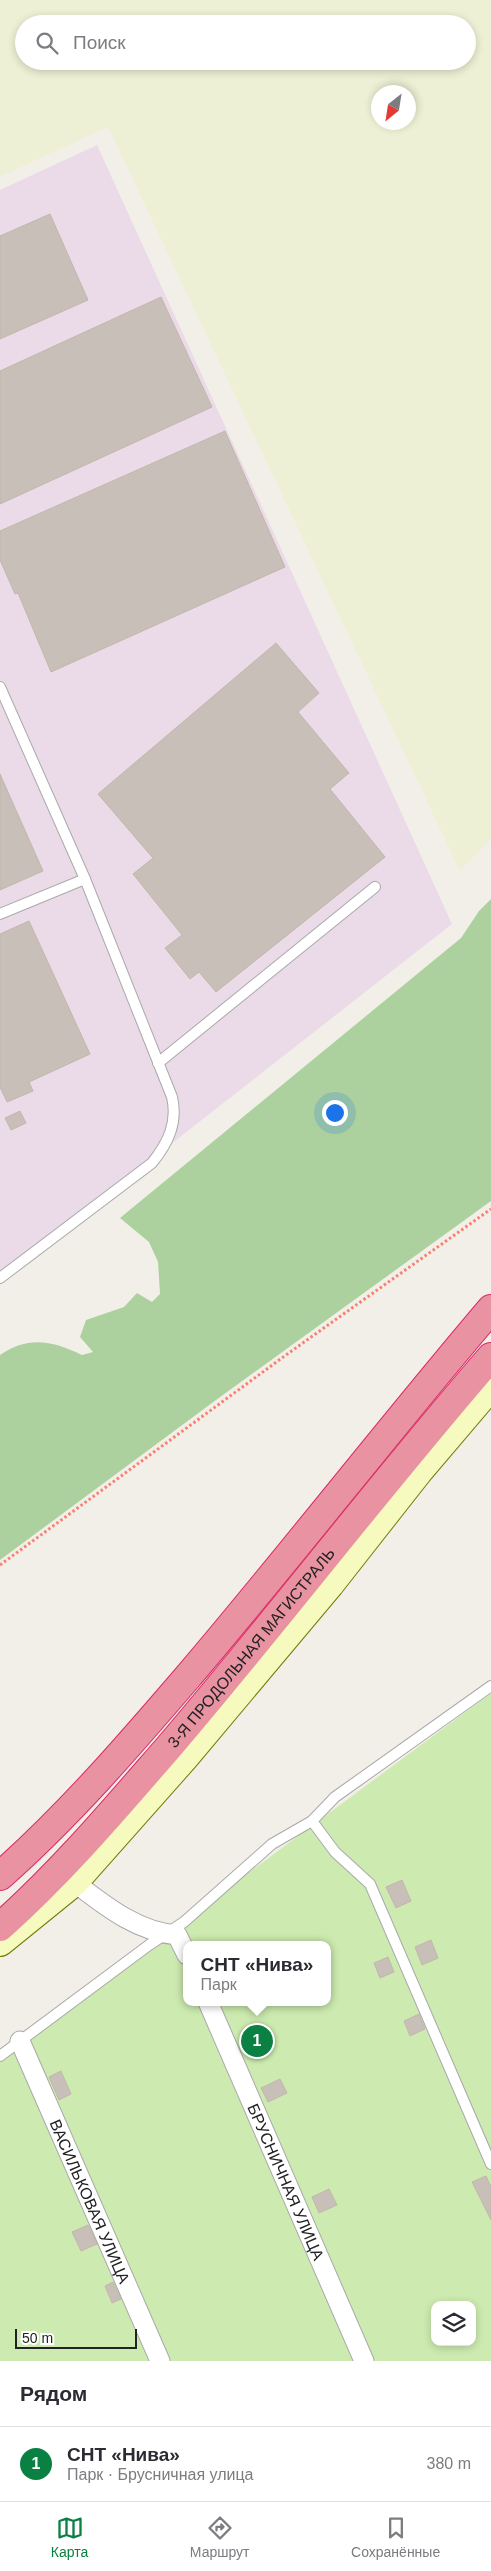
<!DOCTYPE html>
<html lang="ru">
<head>
<meta charset="utf-8">
<style>
  body { margin:0; font-family:Arial,sans-serif; background:#f2f2f3; color:#2b2b33 }
  .controls { position:absolute; right:15px; bottom:15px; display:grid; overflow:hidden; border-radius:10px; box-shadow:0 2px 8px #0003 }
  .controls button { width:45px; height:45px; display:grid; place-items:center; padding:0; border:0; border-bottom:1px solid #e1e1e2; background:#fff; color:#2b2b33; font:25px sans-serif }
  .compass { position:absolute; left:371px; top:85px; width:45px; height:45px; border-radius:50%; background:#fff; box-shadow:0 2px 8px #0003; rotate:210deg }
  .scale { position:absolute; left:15px; bottom:12px; width:122px; box-sizing:border-box; padding-left:5px; border:2px solid #222; border-top:0; font-size:14px; line-height:18px; white-space:nowrap; color:#222; -webkit-text-stroke:4px #fff; paint-order:stroke }
  .you { position:absolute; left:334px; top:1112px; width:18px; height:18px; margin:-12px; border:4px solid #fff; border-radius:50%; background:#1a73e8; box-shadow:0 0 0 8px #1a73e833 }
  .badge { display:grid; place-items:center; width:32px; height:32px; border-radius:50%; background:#0b8043; color:#fff; font-size:16px; font-weight:700 }
  .pin { position:absolute; translate:-50% -50%; border:2px solid #fff; box-shadow:0 1px 5px #0006 }
  .popup { position:absolute; left:183px; top:1941px; width:148px; height:65px; box-sizing:border-box; display:grid; place-content:center; border-radius:10px; background:#fff; filter:drop-shadow(0 1px 4px #0005); font-size:16px; white-space:nowrap; color:#7c7c81 }
  .popup b { font-size:19px; color:#2b2b33 }
  .popup::after { content:''; position:absolute; left:50%; top:100%; margin-left:-10px; border:10px solid transparent; border-top-color:#fff }
  .list { margin:0; padding:0; list-style:none }
  h2 { display:flex; justify-content:space-between; align-items:center; height:65px; margin:0; padding:0 20px; font-size:21px }
  h2 small { font-size:16px; font-weight:400; color:#7c7c81 }
  .list li { display:grid; grid-template-columns:32px 1fr auto; gap:15px; align-items:center; box-sizing:border-box; height:75px; padding:0 20px; border-top:1px solid #e1e1e2 }
  .list b { display:block; font-size:19px; white-space:nowrap }
  .list p { margin:0; font-size:16px; white-space:nowrap; color:#7c7c81 }
  .list em { font-size:16px; font-style:normal; color:#7c7c81 }
  .icon { flex:none; width:28px; height:28px; fill:none; stroke:currentColor; stroke-width:2; stroke-linecap:round; stroke-linejoin:round }
  .map { position:relative; flex:none; width:491px; height:2361px; overflow:hidden }
  .search { position:absolute; background:#fff; box-shadow:0 2px 8px #0003; left:15px; right:15px; top:15px; height:55px; display:flex; align-items:center; gap:12px; box-sizing:border-box; padding:0 18px; border-radius:28px; color:#7c7c81; font-size:19px }
  .sheet { height:140px; background:#fff }
  nav { display:flex; justify-content:space-around; align-items:center; box-sizing:border-box; height:70px; border-top:1px solid #e1e1e2; background:#fff; font-size:14px; color:#7c7c81 }
  nav a { display:grid; justify-items:center; gap:2px }
  nav .on { color:#0b8043 }
  .map>svg:first-child { display:block }
  .industrial { fill:#ebdbe8 }
  .farmland { fill:#eef0d5; fill-rule:evenodd }
  .grass { fill:#cdebb0; fill-rule:evenodd }
  .forest { fill:#add19e }
  .building { fill:#c7bfb8; stroke:#c4b6ab }
  .lines { fill:none; stroke-linecap:round; stroke-linejoin:round }
  .lane-casing { stroke:#a9a9a9; stroke-width:12 }
  .street-casing { stroke:#a9a9a9; stroke-width:21 }
  .secondary-casing { stroke:#707d05; stroke-width:30 }
  .highway-casing { stroke:#dc2a67; stroke-width:30 }
  .path { stroke:#fa8072; stroke-width:3; stroke-dasharray:2.5 2.5; stroke-linecap:butt }
  .lane { stroke:#fff; stroke-width:10 }
  .street { stroke:#fff; stroke-width:19 }
  .secondary { stroke:#f7fabf; stroke-width:28 }
  .highway { stroke:#e892a2; stroke-width:28 }
  .labels { text-anchor:middle; dominant-baseline:central; stroke-width:4.5; stroke-linejoin:round; paint-order:stroke }
  .street-label { font-size:16px; fill:#222; stroke:#fff }
</style>
</head>
<body>
<div class="map">
<svg width="491" height="2361" viewBox="0 0 491 2361">
  <rect width="100%" height="100%" fill="#f2efe9"/>
  <path class="industrial" d="M97,145L452,924L0,1278V190Z"/>
  <path class="farmland" d="M0,0H491V839L460,871L108,127L0,177ZM24,24H467V61H24ZM378,92H408V122H378Z"/>
  <path class="grass" d="M491,1693V2361H0V2057ZM187,1945H327V2002H187ZM435,2305H472V2342H435Z"/>
  <path class="forest" d="M491,899V1201L216,1400L0,1560V1355C28,1335 54,1341 82,1355L93,1352L80,1337L86,1320L124,1307L137,1293L152,1302L160,1294L158,1262L149,1242L120,1218L461,938L479,911Z"/>
  <g class="building">
    <path d="M50,214L88,300L0,339V236Z"/>
    <path d="M161,297L212,407L0,504V371Z"/>
    <path d="M225,431L285,567L51,672L18,593L15,594L0,560V531Z"/>
    <path d="M276,643L319,693L298,712L349,773L330,789L385,857L216,992L199,972L190,979L165,948L182,935L133,874L153,858L98,794Z"/>
    <path d="M0,774L43,871L0,890Z"/>
    <path d="M29,921L90,1054L29,1082L33,1091L7,1102L0,1087V934Z"/>
    <path d="M20,1111L26,1123L11,1130L5,1118Z"/>
    <path d="M402,1880L411,1901L396,1908L386,1887Z"/>
    <path d="M431,1940L438,1958L422,1965L415,1947Z"/>
    <path d="M388,1957L394,1972L380,1978L374,1963Z"/>
    <path d="M419,2014L425,2029L410,2036L404,2021Z"/>
    <path d="M61,2071L71,2094L59,2100L49,2077Z"/>
    <path d="M280,2079L287,2093L268,2102L261,2088Z"/>
    <path d="M486,2176L491,2187V2220L472,2182Z"/>
    <path d="M329,2189L337,2205L319,2213L312,2197Z"/>
    <path d="M88,2225L97,2244L81,2251L72,2232Z"/>
    <path d="M113,2282L121,2299L112,2303L105,2286Z"/>
  </g>
  <g class="lines">
    <defs>
      <g id="lane">
        <path d="M0,687L85,879L172,1097C178,1123 168,1143 152,1163L0,1278"/>
        <path d="M0,914L85,879"/>
        <path d="M158,1063L375,887"/>
        <path d="M312,1821L335,1852L370,1884L491,2164"/>
        <path d="M0,2056L149,1945L184,1922L272,1844L312,1821L335,1797L491,1686"/>
      </g>
      <g id="street">
        <path d="M74,1882C104,1905 137,1932 177,1935L187,1955"/>
        <path id="s1" d="M208,2002L364,2361"/>
        <path id="s2" d="M20,2041L160,2361"/>
      </g>
      <path id="secondary" d="M0,1942L74,1882L184,1758L330,1584L418,1472L491,1386"/>
      <g id="highway">
        <path d="M0,1876C70,1814 130,1744 191,1673C293,1553 389,1429 491,1309"/>
        <path id="s3" d="M0,1927C61,1873 114,1810 168,1748C278,1619 380,1485 491,1357"/>
      </g>
    </defs>
    <use href="#lane" class="lane-casing"/>
    <use href="#street" class="street-casing"/>
    <use href="#secondary" class="secondary-casing"/>
    <use href="#highway" class="highway-casing"/>
    <path class="path" d="M0,1565L286,1355L491,1209"/>
    <use href="#lane" class="lane"/>
    <use href="#street" class="street"/>
    <use href="#secondary" class="secondary"/>
    <use href="#highway" class="highway"/>
  </g>
  <g class="labels">
    <g class="street-label">
      <text stroke="none"><textPath href="#s3" startOffset="376">3-Я ПРОДОЛЬНАЯ МАГИСТРАЛЬ</textPath></text>
      <text stroke="none"><textPath href="#s1" startOffset="196">БРУСНИЧНАЯ УЛИЦА</textPath></text>
      <text stroke="none"><textPath href="#s2" startOffset="175">ВАСИЛЬКОВАЯ УЛИЦА</textPath></text>
    </g>
  </g>
</svg>
<div class="controls">
<button><svg class="icon" aria-label="layers" viewBox="0 0 24 24"><path d="M12 4l9 5-9 5-9-5zM3 14l9 5 9-5"/></svg></button>
</div>
<svg class="compass" viewBox="-18 -18 36 36"><path d="M0-13l5 13h-10z" fill="#e53935"/><path d="M0 13l5-13h-10z" fill="#7c7c81"/></svg>
<div class="scale">50 m</div>
<div class="you"></div>
<div class="pin badge" style="left:257px;top:2041px">1</div>
<div class="popup"><b>СНТ «Нива»</b>Парк</div>
<div class="search"><svg class="icon" aria-label="search" viewBox="0 0 24 24"><circle cx="10" cy="10" r="6"/><path d="M15 15l6 6"/></svg>Поиск</div>
</div>
<section class="sheet">
<h2>Рядом<small></small></h2>
<ul class="list">
<li><span class="badge">1</span><div><b>СНТ «Нива»</b><p>Парк · Брусничная улица</p></div><em>380 m</em></li>
</ul>
</section>
<nav>
<a class="on"><svg class="icon" aria-label="map" viewBox="0 0 24 24"><path d="M3 6l6-2 6 2 6-2v14l-6 2-6-2-6 2zM9 4v14M15 6v14"/></svg>Карта</a>
<a><svg class="icon" aria-label="directions" viewBox="0 0 24 24"><path d="M12 3l9 9-9 9-9-9zM9 14v-3h6M13 9l2 2-2 2"/></svg>Маршрут</a>
<a><svg class="icon" aria-label="saved" viewBox="0 0 24 24"><path d="M7 4h10v16l-5-4-5 4z"/></svg>Сохранённые</a>
</nav>
</body>
</html>
